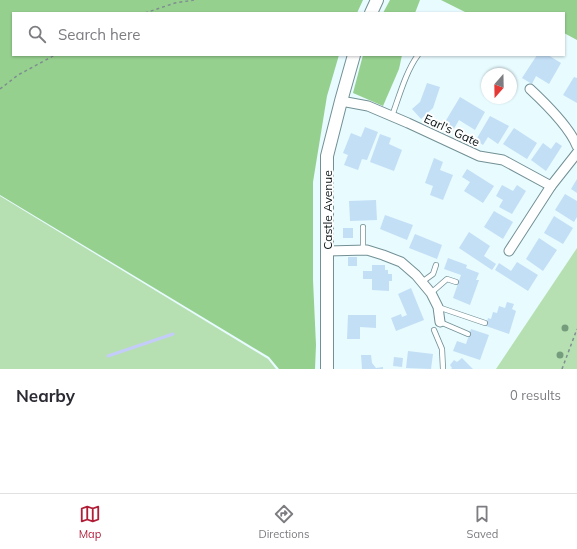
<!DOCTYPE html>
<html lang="en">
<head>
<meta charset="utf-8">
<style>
  body { margin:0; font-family:Mulish,sans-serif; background:#f2f2f3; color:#2b2b33 }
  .compass { position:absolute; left:481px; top:68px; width:36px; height:36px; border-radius:50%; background:#fff; box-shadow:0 1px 3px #0004; rotate:200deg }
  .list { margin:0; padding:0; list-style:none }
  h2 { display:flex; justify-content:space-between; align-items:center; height:52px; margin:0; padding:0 16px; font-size:17px }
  h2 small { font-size:13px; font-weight:400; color:#7c7c81 }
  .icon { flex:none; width:22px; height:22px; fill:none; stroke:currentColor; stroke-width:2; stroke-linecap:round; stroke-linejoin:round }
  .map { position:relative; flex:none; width:577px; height:369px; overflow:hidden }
  .search { position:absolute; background:#fff; box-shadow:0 1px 3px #0004; left:12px; right:12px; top:12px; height:44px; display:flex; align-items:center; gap:10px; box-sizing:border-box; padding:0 14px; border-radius:0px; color:#7c7c81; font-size:15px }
  .sheet { height:124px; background:#fff }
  nav { display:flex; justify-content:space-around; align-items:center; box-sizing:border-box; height:56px; border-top:1px solid #e1e1e2; background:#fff; font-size:11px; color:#7c7c81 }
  nav a { display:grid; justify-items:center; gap:2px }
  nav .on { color:#b11d37 }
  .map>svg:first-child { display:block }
  .green { fill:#b7e0b2 }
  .forest { fill:#96d08f }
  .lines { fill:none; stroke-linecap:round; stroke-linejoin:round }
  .stream { stroke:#c4ccfa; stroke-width:3 }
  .building { fill:#c3dff6 }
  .lane-casing { stroke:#729095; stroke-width:6 }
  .street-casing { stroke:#729095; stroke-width:11 }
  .secondary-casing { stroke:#729095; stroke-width:14 }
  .path { stroke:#7f8e91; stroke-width:1.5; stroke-dasharray:3 3; stroke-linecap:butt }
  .lane { stroke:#fff; stroke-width:4.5 }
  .street { stroke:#fff; stroke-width:9 }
  .secondary { stroke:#fff; stroke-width:12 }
  .tree { fill:#759d7d }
  .labels { text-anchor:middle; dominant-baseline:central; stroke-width:4; stroke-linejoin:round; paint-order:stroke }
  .street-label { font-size:12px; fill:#050f11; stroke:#fff }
</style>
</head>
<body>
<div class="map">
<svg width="577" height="369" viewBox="0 0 577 369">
  <rect width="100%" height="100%" fill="#e8fbff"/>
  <g class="green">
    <path d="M0,196L268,359L276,369H0Z"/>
    <path d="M577,248V369H496Z"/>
  </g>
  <g class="forest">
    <path d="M0,0H363L357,13H13V55H339L327,96L313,182V280L316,345L315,369H279L269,357L0,195Z"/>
    <path d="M390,0H420L415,13H383Z"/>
    <path d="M441,0H577V40L564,33V13H467Z"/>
    <path d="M363,55H402L399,69L383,106L353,93Z"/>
  </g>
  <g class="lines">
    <path class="stream" d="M108,356L173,334"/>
  </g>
  <g class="building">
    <path d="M537,55H548L561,63L549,84L536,76L532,84L522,78Z"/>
    <path d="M574,77L577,78V103L563,95Z"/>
    <path d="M427,83L440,87L433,108L421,119L412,109L420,102Z"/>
    <path d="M460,97L485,112L475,130L459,120L452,132L442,127Z"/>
    <path d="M490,116L509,126L498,144L488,137L483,145L476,140Z"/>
    <path d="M365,127L378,132L367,160L362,159L358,170L344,165L348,155L343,153L351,133L361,137Z"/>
    <path d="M514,128L537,143L527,159L503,144Z"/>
    <path d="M380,134L391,138L389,144L402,150L394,171L370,162Z"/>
    <path d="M556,142L562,146L546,171L531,160L543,143L551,149Z"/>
    <path d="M434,158L443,162L440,170L453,175L443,200L430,195L433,186L425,183Z"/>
    <path d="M467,169L494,186L483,203L464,191L470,182L462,177Z"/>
    <path d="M577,179V193L571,189Z"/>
    <path d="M502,185L513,191L517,185L526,191L512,214L499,207L503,200L496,196Z"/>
    <path d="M565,194L577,201V217L574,222L555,210Z"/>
    <path d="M376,200L377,220L350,221L349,201Z"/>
    <path d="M494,211L513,222L503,239L484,227Z"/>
    <path d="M385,215L413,225L407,240L380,229Z"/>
    <path d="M554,216L573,228L563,244L544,233Z"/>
    <rect x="343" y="228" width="10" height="10"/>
    <path d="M469,232L490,246L484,256L496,264L492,270L459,248Z"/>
    <path d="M415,234L442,245L437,259L409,248Z"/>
    <path d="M539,238L557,250L543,271L526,259Z"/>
    <rect x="348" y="257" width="9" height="9"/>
    <path d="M448,258L467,265L466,268L479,273L476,280H479L470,305L453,298L461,275L444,269Z"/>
    <path d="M517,262L538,275L528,291L495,270L499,263L511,271Z"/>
    <path d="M372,265H385V270H388V274H392V281H389V291L372,290V279H363V271H372Z"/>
    <path d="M411,288L424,320L396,331L391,318L401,314L402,317L407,315L398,294Z"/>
    <path d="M507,302L514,304L512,309L516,311L509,334L486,326L488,318L491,319L493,312L497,313L499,306L505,308Z"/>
    <path d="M348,315H376V328L360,327V339H347Z"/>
    <path d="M471,329L489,335L480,360L453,351L457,341L466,344Z"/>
    <path d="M408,351L433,354L431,369L406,368Z"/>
    <path d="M361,355H371L372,363L376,368L383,367V369H362Z"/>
    <path d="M394,357L403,358L402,367L393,366Z"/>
    <path d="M462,358L473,369H451L452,368L450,365L454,360L457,362Z"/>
  </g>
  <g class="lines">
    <defs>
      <g id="lane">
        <path d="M392,116C399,97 406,71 418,55"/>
        <path d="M363,227V250"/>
        <path d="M422,282L433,274L436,265"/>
        <path d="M431,293L447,279L456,282"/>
        <path d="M438,307L485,323"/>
        <path d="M440,322L468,334"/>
        <path d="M434,330L442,349L443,369"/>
      </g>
      <g id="street">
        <path d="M530,89C545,103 569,126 577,146"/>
        <path d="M341,101L368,106L408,123L479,156L503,160L551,186L509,251"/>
        <path d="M551,186L577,153"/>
        <path d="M327,251L367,250L383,255L401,262L416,275L431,293L438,307L440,322"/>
      </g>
      <g id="secondary">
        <path d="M371,13L377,0"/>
        <path d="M327,369V156L341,101L354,55"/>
      </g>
    </defs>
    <use href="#lane" class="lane-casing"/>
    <use href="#street" class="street-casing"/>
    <use href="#secondary" class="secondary-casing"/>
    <g class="path">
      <path d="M145,13L175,3L194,0"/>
      <path d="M0,89L18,75L55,55"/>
      <path d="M562,369L577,329"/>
    </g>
    <use href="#lane" class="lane"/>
    <use href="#street" class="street"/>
    <use href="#secondary" class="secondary"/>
  </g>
  <g class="tree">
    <circle cx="565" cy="328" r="3.5"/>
    <circle cx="560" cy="355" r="3.5"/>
  </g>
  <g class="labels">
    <g class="street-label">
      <text transform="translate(452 130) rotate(25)">Earl's Gate</text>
      <text transform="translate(327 210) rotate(-90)">Castle Avenue</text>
    </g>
  </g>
</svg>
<svg class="compass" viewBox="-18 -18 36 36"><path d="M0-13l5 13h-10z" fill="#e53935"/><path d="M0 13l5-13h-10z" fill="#7c7c81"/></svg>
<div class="search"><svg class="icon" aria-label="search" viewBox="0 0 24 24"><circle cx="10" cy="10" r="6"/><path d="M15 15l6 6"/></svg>Search here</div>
</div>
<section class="sheet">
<h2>Nearby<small>0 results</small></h2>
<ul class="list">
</ul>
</section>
<nav>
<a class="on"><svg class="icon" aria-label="map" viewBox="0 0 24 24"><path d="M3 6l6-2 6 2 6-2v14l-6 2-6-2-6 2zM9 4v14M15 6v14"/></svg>Map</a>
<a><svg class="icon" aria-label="directions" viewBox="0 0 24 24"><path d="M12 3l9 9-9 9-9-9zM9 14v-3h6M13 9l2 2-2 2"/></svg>Directions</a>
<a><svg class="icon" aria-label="saved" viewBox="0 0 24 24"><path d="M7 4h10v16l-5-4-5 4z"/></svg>Saved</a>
</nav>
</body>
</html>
